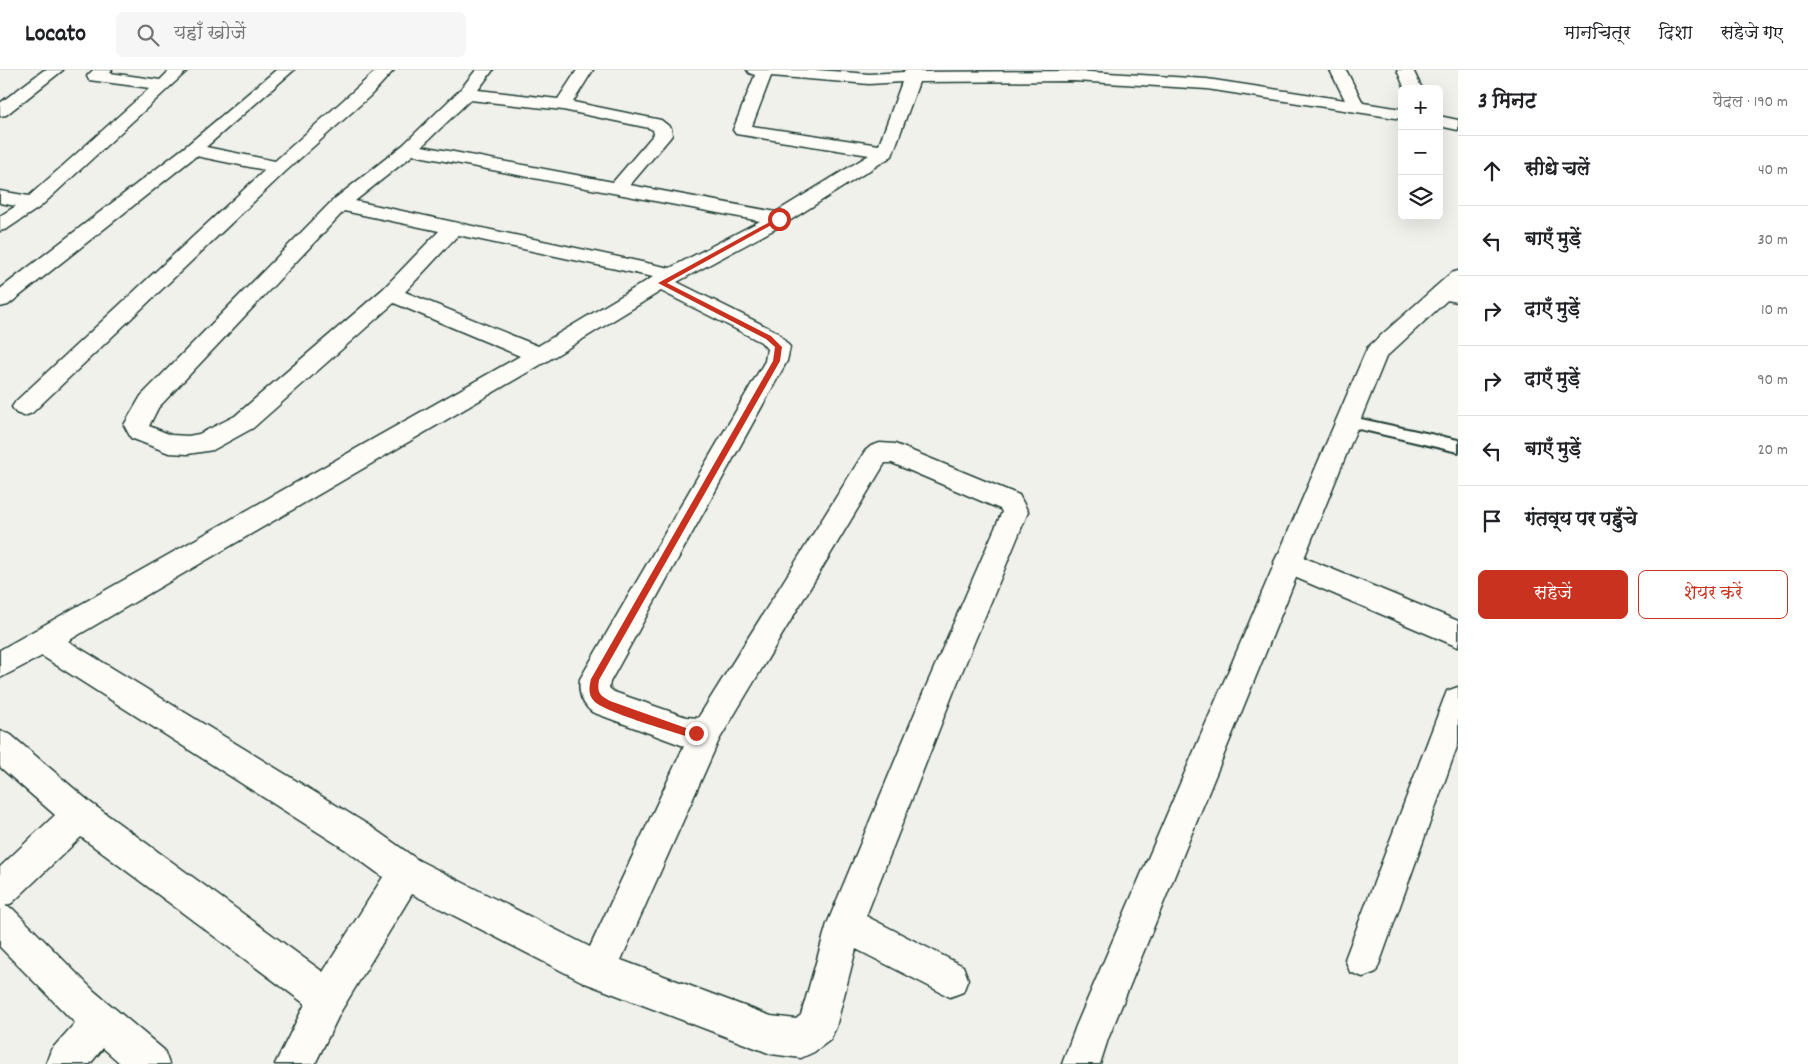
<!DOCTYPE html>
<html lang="hi">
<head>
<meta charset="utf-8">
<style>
  body { margin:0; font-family:Dekko,"Playpen Sans Deva",sans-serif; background:#f6f6f6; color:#202124 }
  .controls { position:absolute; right:15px; top:15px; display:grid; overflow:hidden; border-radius:8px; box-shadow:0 5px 20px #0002 }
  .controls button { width:45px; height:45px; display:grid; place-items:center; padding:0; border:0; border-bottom:1px solid #e0e0e0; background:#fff; color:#202124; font:25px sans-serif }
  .stop { position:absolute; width:15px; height:15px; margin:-11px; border:4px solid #c8321e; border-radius:50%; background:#fff }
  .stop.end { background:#c8321e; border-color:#fff; box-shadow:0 1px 5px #0008 }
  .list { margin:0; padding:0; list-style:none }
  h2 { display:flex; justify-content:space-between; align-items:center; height:65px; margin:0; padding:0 20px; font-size:21px }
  h2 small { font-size:16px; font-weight:400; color:#757577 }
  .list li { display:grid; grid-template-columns:32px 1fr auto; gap:15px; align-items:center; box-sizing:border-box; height:70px; padding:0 20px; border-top:1px solid #e0e0e0 }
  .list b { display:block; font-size:19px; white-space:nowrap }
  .list em { font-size:16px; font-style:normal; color:#757577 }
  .actions { display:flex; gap:10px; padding:15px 20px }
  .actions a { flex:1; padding:11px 0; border:1px solid #c8321e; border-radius:8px; text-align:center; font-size:18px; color:#c8321e }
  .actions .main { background:#c8321e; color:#fff }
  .icon { flex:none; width:28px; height:28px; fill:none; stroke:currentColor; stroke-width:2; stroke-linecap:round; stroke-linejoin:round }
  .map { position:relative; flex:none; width:1458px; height:994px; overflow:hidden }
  header { display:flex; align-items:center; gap:30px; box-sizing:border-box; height:70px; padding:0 25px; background:#fff; border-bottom:1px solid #e0e0e0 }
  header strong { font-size:24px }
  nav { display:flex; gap:28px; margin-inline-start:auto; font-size:18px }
  .search { width:350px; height:45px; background:#f6f6f6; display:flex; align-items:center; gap:12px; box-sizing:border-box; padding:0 18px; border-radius:8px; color:#757577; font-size:19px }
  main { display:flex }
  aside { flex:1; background:#fff }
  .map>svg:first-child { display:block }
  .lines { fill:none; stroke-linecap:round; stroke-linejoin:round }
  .lane-casing { stroke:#1f3d34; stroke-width:4 }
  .street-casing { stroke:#1f3d34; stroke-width:3 }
  .secondary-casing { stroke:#1f3d34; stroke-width:3 }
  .lane { fill:#fdfcf7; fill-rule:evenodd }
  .street { fill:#fdfcf7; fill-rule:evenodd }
  .secondary { fill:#fdfcf7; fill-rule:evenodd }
  .route { fill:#c8321e }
</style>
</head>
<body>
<header>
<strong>Locato</strong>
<div class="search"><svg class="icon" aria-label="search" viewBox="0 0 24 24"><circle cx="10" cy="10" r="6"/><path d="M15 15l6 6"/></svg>यहाँ खोजें</div>
<nav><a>मानचित्र</a><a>दिशा</a><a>सहेजे गए</a></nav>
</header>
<main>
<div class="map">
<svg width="1458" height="994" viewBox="0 0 1458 994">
  <rect width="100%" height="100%" fill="#f0f1eb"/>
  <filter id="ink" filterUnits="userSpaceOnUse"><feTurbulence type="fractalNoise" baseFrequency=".02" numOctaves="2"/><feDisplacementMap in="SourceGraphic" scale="10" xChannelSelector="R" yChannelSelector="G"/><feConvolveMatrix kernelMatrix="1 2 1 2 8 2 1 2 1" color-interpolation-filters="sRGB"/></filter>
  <g filter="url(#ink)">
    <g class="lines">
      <defs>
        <path id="lane" d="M1347,346L1458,370V382L1342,355L1340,351L1342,347Z"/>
        <g id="street">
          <path d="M44,0H63L6,45L0,46V33Z"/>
          <path d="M93,0H112L110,3L160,10L170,0H188L40,137L7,159L0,161V146L16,136L0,133V121L29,126L150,18L89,10L87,6Z"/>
          <path d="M276,0H294L206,77L275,91L377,0H394L370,26L286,101L32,343L24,346L16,343L12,337L16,331L265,100L196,86L8,235L0,237V219L186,76Z"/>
          <path d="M476,0H493L478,20L558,29L577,0H593L573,32L661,50L671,58L672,65L669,69L630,115L776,142L869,85L736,64L733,60L755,5L749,3L747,0H818L869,4L904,2V0H920V2L1074,1L1207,9L1345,30L1330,0H1346L1363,33L1402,39V49L1207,19L1074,11L919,12L892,86L786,153L677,212L777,262L790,277L787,291L610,612L609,618L614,622L686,647L698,648L865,381L871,376L880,373L895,374L1019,425L1028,442L954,621L866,846L963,896L968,909L963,922L950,927L856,879L836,957L830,970L814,982L801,988L771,984L585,913L412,824L341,941L315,994H275L305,934L81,767L12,833L5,836L13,839L94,921L164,980L169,994H121L103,978L90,994H46L51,980L75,953L0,877V797L55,745L0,697V661L11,665L91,733L323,902L383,807L346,780L42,586L0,608V580L520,286L394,233L253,358L213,380L188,384L169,383L131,368L124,355L141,326L333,130L403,75L460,20ZM771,6L869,14L902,12L879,75L752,56ZM470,30L563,40L649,58L653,60L654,64L613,112L422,76ZM413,85L760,151L670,198L355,131ZM344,141L439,161L383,219L235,346L199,364L188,366L171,365L149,356L158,338ZM458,165L653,207L538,276L405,222ZM661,221L761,272L767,279L765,291L580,609C578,622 582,634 592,642L684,676L590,877L418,790L370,756L68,571L547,291ZM885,393H892L1000,439L1002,442L924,621L827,854L801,945L796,949L771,946L621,890L719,670Z"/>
          <path d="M1397,0H1413L1422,19H1405Z"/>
          <path d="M1439,46L1458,50V60L1439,56Z"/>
          <path d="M1442,216L1458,218V232L1434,228L1431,223L1434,218Z"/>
          <path d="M1288,481L1458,551V577L1278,500L1274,492L1278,484Z"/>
          <path d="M1458,617V674L1381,889L1376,902L1363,907L1350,902L1345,889L1443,631L1447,621Z"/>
        </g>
        <path id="secondary" d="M1458,201V220L1386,287L1108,969L1100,994H1062L1076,956L1365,283L1368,277L1451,203Z"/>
      </defs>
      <use href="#lane" class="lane-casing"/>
      <use href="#street" class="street-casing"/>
      <use href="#secondary" class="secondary-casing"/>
      <use href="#lane" class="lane"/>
      <use href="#street" class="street"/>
      <use href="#secondary" class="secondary"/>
    </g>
  </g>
  <path class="route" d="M777,148L782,149L667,213L771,266L782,277L780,291L599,610C597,622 599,625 610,631L686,658L696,659L701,663L696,668L686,666C670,661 602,641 594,631C588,625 589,617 591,609L773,291L775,277L766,269L658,213Z"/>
</svg>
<div class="controls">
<button>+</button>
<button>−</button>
<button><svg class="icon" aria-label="layers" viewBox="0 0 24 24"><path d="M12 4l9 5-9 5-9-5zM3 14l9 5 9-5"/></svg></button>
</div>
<div class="stop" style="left:779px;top:149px"></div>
<div class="stop end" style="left:696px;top:663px"></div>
</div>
<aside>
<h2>3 मिनट<small>पैदल · 190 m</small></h2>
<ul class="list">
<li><svg class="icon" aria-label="ahead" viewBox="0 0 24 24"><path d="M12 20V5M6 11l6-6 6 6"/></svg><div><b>सीधे चलें</b></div><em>40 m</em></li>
<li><svg class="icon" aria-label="left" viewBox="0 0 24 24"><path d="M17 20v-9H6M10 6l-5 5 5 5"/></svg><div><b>बाएँ मुड़ें</b></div><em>30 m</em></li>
<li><svg class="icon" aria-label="right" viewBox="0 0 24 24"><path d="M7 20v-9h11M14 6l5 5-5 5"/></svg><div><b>दाएँ मुड़ें</b></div><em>10 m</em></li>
<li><svg class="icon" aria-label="right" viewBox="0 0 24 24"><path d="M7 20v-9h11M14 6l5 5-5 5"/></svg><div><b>दाएँ मुड़ें</b></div><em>90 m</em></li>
<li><svg class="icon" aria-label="left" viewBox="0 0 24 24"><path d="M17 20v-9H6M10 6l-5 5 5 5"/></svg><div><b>बाएँ मुड़ें</b></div><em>20 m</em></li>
<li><svg class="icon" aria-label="arrive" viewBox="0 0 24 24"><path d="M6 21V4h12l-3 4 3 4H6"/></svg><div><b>गंतव्य पर पहुँचे</b></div></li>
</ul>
<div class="actions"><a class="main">सहेजें</a><a>शेयर करें</a></div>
</aside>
</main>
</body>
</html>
